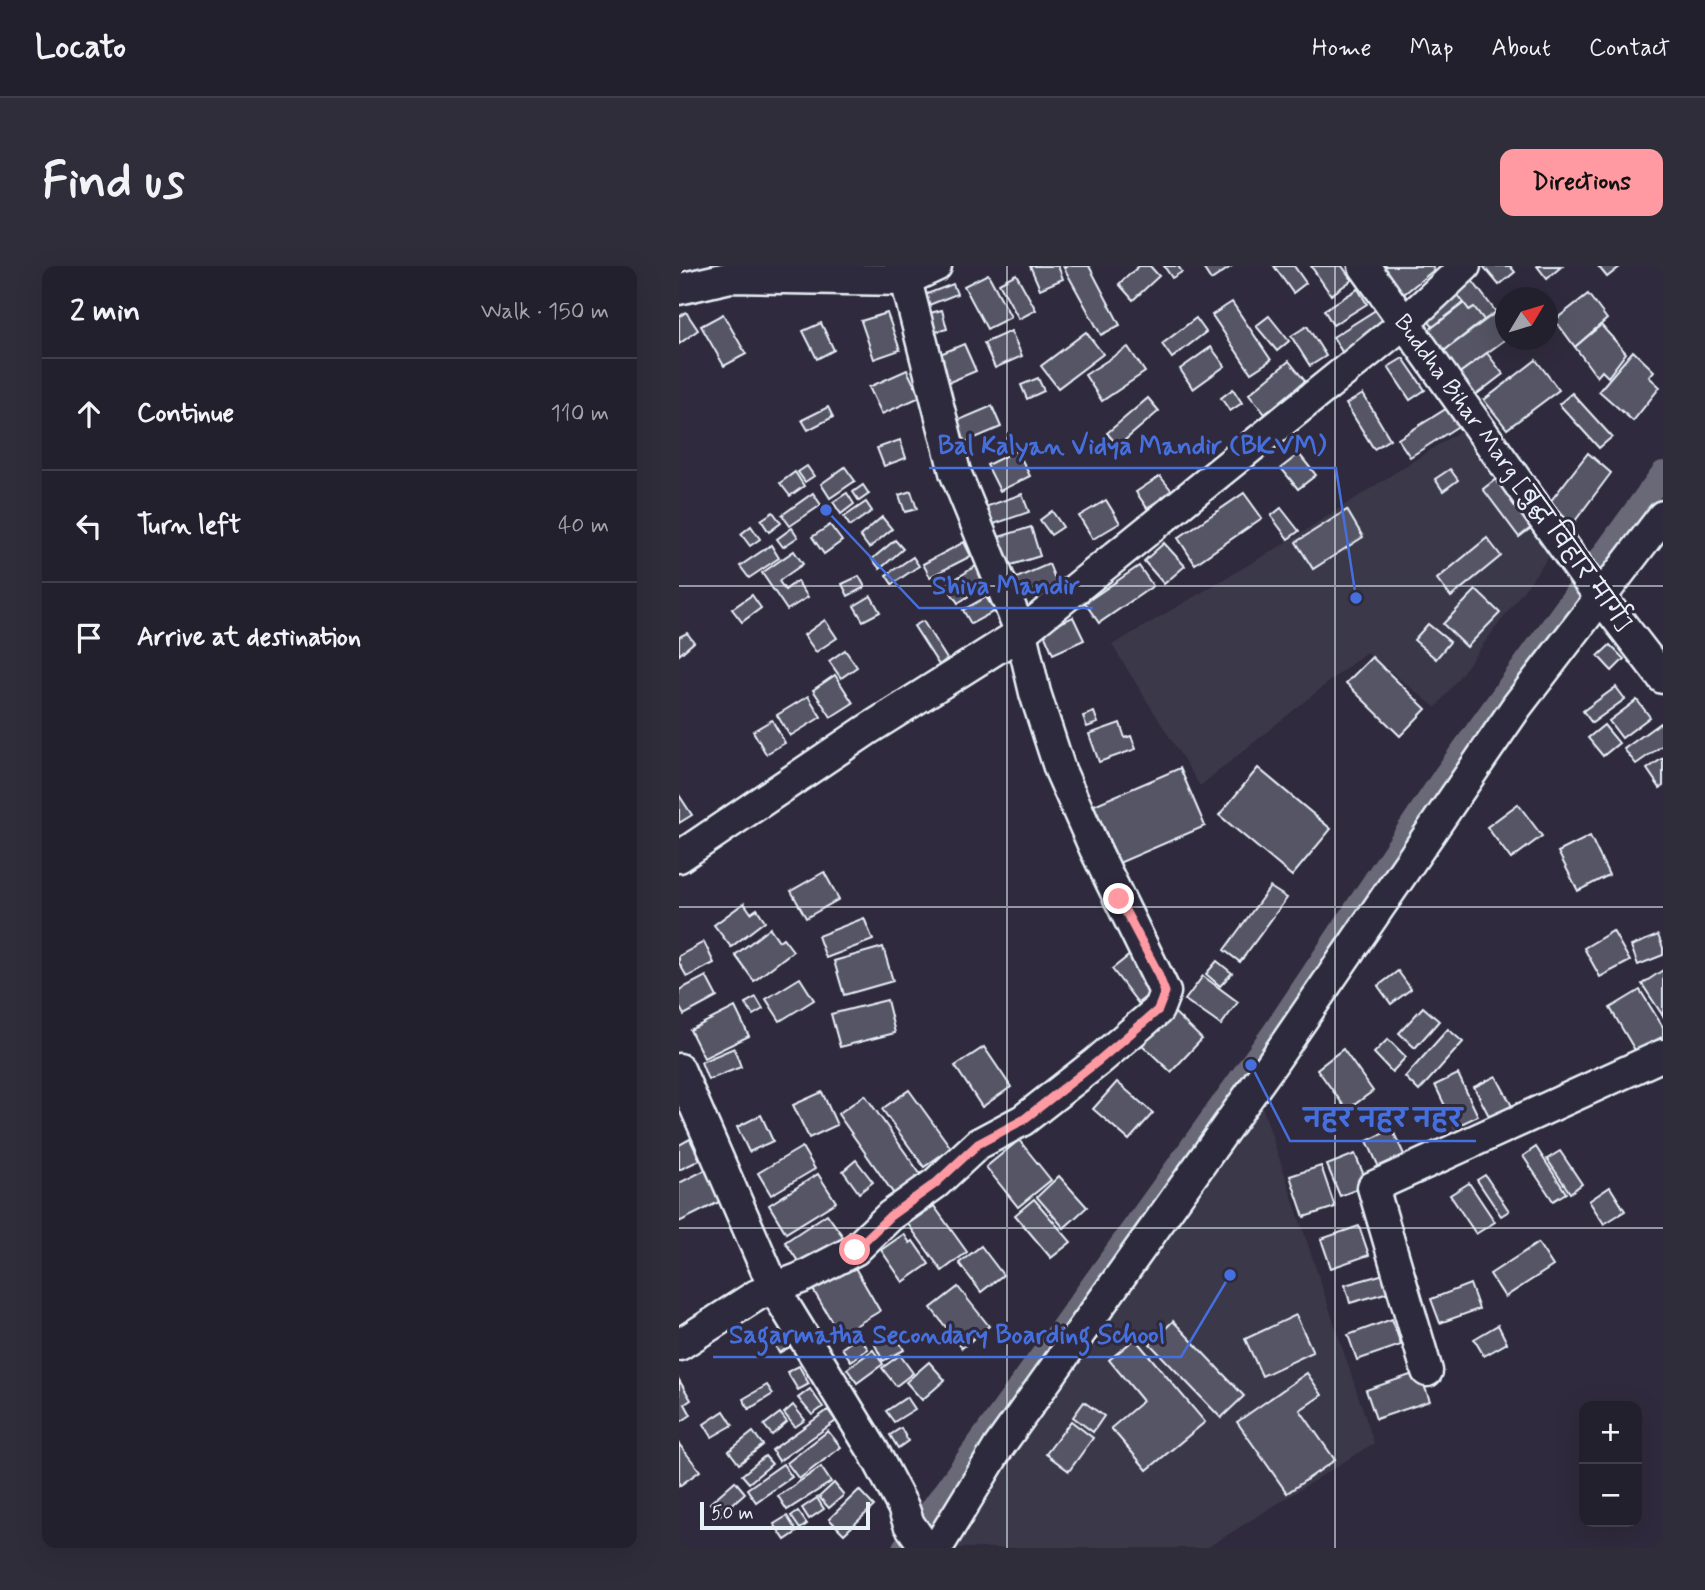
<!DOCTYPE html>
<html lang="en">
<head>
<meta charset="utf-8">
<style>
  body { margin:0; font-family:Mynerve,"Playpen Sans Deva",sans-serif; background:#2f2d3a; color:#f1f3f6 }
  .controls { position:absolute; right:21px; bottom:21px; display:grid; overflow:hidden; border-radius:14px; box-shadow:0 7px 28px #0002 }
  .controls button { width:63px; height:63px; display:grid; place-items:center; padding:0; border:0; border-bottom:2px solid #403e4a; background:#23202e; color:#f1f3f6; font:35px sans-serif }
  .compass { position:absolute; left:816px; top:21px; width:63px; height:63px; border-radius:50%; background:#23202e; box-shadow:0 7px 28px #0002; rotate:52deg }
  .scale { position:absolute; left:21px; bottom:18px; width:170px; box-sizing:border-box; padding-left:7px; border:4px solid #e8f1f8; border-top:0; font-size:19px; line-height:24px; white-space:nowrap; color:#e8f1f8; -webkit-text-stroke:5px #2f2a3d; paint-order:stroke }
  .stop { position:absolute; width:21px; height:21px; margin:-16px; border:5px solid #ff9aa2; border-radius:50%; background:#fff }
  .stop.end { background:#ff9aa2; border-color:#fff; box-shadow:0 2px 7px #0008 }
  .list { margin:0; padding:0; list-style:none }
  h2 { display:flex; justify-content:space-between; align-items:center; height:91px; margin:0; padding:0 28px; font-size:30px }
  h2 small { font-size:23px; font-weight:400; color:#a3a3aa }
  .list li { display:grid; grid-template-columns:46px 1fr auto; gap:21px; align-items:center; box-sizing:border-box; height:112px; padding:0 28px; border-top:2px solid #403e4a }
  .list b { display:block; font-size:26px; white-space:nowrap }
  .list em { font-size:23px; font-style:normal; color:#a3a3aa }
  .icon { flex:none; width:38px; height:38px; fill:none; stroke:currentColor; stroke-width:2; stroke-linecap:round; stroke-linejoin:round }
  .map { position:relative; flex:none; width:984px; height:1282px; overflow:hidden; border-radius:14px }
  header { display:flex; align-items:center; gap:42px; box-sizing:border-box; height:98px; padding:0 35px; background:#23202e; border-bottom:2px solid #403e4a }
  header strong { font-size:33px }
  nav { display:flex; gap:38px; margin-inline-start:auto; font-size:24px }
  .intro { display:flex; align-items:center; justify-content:space-between; box-sizing:border-box; height:168px; padding:0 42px }
  h1 { margin:0; font-size:49px }
  .button { padding:18px 32px; border-radius:14px; background:#ff9aa2; color:#111; font-size:24px; font-weight:700 }
  main { display:flex; gap:42px; padding:0 42px }
  aside { flex:1; background:#23202e; border-radius:14px; box-shadow:0 7px 28px #0002 }
  .map>svg:first-child { display:block }
  .built { fill:#3b3749 }
  .lines { fill:none; stroke-linecap:round; stroke-linejoin:round }
  .canal { stroke:#696978; stroke-width:24 }
  .building { fill:#575565; stroke:#e8f1f8; stroke-width:2 }
  .minor-casing { stroke:#e8f1f8; stroke-width:35 }
  .minor { stroke:#2f2a3d; stroke-width:30 }
  .route { stroke:#ff9aa2; stroke-width:9 }
  .grid { fill:none; stroke:#e8f1f8; stroke-width:2; stroke-opacity:0.55 }
  .labels { text-anchor:middle; dominant-baseline:central; stroke-width:6; stroke-linejoin:round; paint-order:stroke }
  .street-label { font-size:24px; fill:#e8f1f8; stroke:#2f2a3d }
  .leader { fill:none; stroke:#466fde; stroke-width:2.5 }
  .callout-dot { fill:#466fde; stroke:#2f2a3d; stroke-width:2.5 }
  .callout-label { font-size:26px; text-anchor:middle; font-weight:bold; fill:#466fde; stroke:#2f2a3d; stroke-width:6; stroke-linejoin:round; paint-order:stroke }
</style>
</head>
<body>
<header>
<strong>Locato</strong>
<nav><a>Home</a><a>Map</a><a>About</a><a>Contact</a></nav>
</header>
<div class="intro"><h1>Find us</h1><a class="button">Directions</a></div>
<main>
<aside>
<h2>2 min<small>Walk · 150 m</small></h2>
<ul class="list">
<li><svg class="icon" aria-label="ahead" viewBox="0 0 24 24"><path d="M12 20V5M6 11l6-6 6 6"/></svg><div><b>Continue</b></div><em>110 m</em></li>
<li><svg class="icon" aria-label="left" viewBox="0 0 24 24"><path d="M17 20v-9H6M10 6l-5 5 5 5"/></svg><div><b>Turn left</b></div><em>40 m</em></li>
<li><svg class="icon" aria-label="arrive" viewBox="0 0 24 24"><path d="M6 21V4h12l-3 4 3 4H6"/></svg><div><b>Arrive at destination</b></div></li>
</ul>
</aside>
<div class="map">
<svg width="984" height="1282" viewBox="0 0 984 1282">
  <rect width="100%" height="100%" fill="#2f2a3d"/>
  <filter id="ink" filterUnits="userSpaceOnUse"><feTurbulence type="fractalNoise" baseFrequency=".0143" numOctaves="2"/><feDisplacementMap in="SourceGraphic" scale="14" xChannelSelector="R" yChannelSelector="G"/><feConvolveMatrix kernelMatrix="1 2 1 2 8 2 1 2 1" color-interpolation-filters="sRGB"/></filter>
  <g filter="url(#ink)">
    <g class="built">
      <path d="M787,161L875,284L757,442L687,386L521,520L433,379L605,278Z"/>
      <path d="M583,840L695,1177L528,1282H268Z"/>
    </g>
    <g class="lines">
      <g class="canal">
        <path d="M914,303L984,207"/>
        <path d="M225,1282L596,765L767,508L902,321"/>
      </g>
    </g>
    <g class="building">
      <path d="M351,0H379L384,13L361,23Z"/>
      <path d="M384,0H410L441,59L422,69Z"/>
      <path d="M460,0H471L480,10L454,34L440,18Z"/>
      <path d="M485,0H499L503,6L493,12Z"/>
      <path d="M523,0H553L532,14Z"/>
      <path d="M595,0H615L627,17L614,27Z"/>
      <path d="M632,0H663L673,14L652,29Z"/>
      <path d="M704,0H753L755,4L720,32L698,4Z"/>
      <path d="M804,0H831L836,6L820,19Z"/>
      <path d="M858,0H883L868,13Z"/>
      <path d="M919,0H942L928,11Z"/>
      <path d="M309,8L332,51L308,63L285,20Z"/>
      <path d="M337,8L357,44L340,53L320,17Z"/>
      <path d="M792,13L817,46L805,54L795,41L790,44L775,25Z"/>
      <path d="M274,18L278,28L250,39L245,29Z"/>
      <path d="M679,23L688,38L654,59L645,44Z"/>
      <path d="M775,25L785,37L754,61L745,49Z"/>
      <path d="M909,28L928,53L896,81L876,54Z"/>
      <path d="M553,36L592,94L572,107L533,49Z"/>
      <path d="M785,37L790,44L795,41L805,54L761,88L746,67Z"/>
      <path d="M700,42L711,60L665,89L654,71Z"/>
      <path d="M263,44L268,63L248,68L243,49Z"/>
      <path d="M7,46L19,64L0,78V51Z"/>
      <path d="M208,47L221,84L195,93L182,55Z"/>
      <path d="M816,47L827,60V73L778,109L761,88Z"/>
      <path d="M44,48L67,88L45,100L22,60Z"/>
      <path d="M590,50L610,75L598,85L577,60Z"/>
      <path d="M517,52L527,66L493,92L483,78Z"/>
      <path d="M142,57L155,84L138,93L124,65Z"/>
      <path d="M922,59L947,87L929,111L923,105L918,111L896,81Z"/>
      <path d="M628,60L647,90L631,100L612,70Z"/>
      <path d="M332,65L343,90L316,102L305,77Z"/>
      <path d="M407,66L424,88L379,122L362,100Z"/>
      <path d="M285,78L297,105L266,118L254,91Z"/>
      <path d="M449,81L466,106L423,135L406,109Z"/>
      <path d="M532,81L546,100L514,123L501,103Z"/>
      <path d="M954,85L975,105L970,111L981,121L954,155L920,125Z"/>
      <path d="M808,87L824,108L794,131L778,109Z"/>
      <path d="M724,92L746,124L731,134L709,101Z"/>
      <path d="M857,94L880,124L828,163L805,134Z"/>
      <path d="M610,95L626,115L586,148L570,128Z"/>
      <path d="M228,104L241,131L203,148L190,121Z"/>
      <path d="M359,112L365,125L348,133L342,119Z"/>
      <path d="M554,123L563,137L551,145L542,132Z"/>
      <path d="M893,127L933,171L920,182L880,138Z"/>
      <path d="M684,128L711,173L695,183L667,138Z"/>
      <path d="M469,132L480,145L439,180L428,167Z"/>
      <path d="M313,140L322,161L282,178L273,157Z"/>
      <path d="M149,141L154,151L129,164L123,154Z"/>
      <path d="M770,141L781,159L731,191L719,173Z"/>
      <path d="M221,174L227,192L205,200L198,182Z"/>
      <path d="M338,184L351,210L321,225L308,199Z"/>
      <path d="M909,187L932,207L893,259L871,236Z"/>
      <path d="M620,188L637,209L619,223L602,202Z"/>
      <path d="M128,200L135,210L126,216L119,206Z"/>
      <path d="M166,201L176,215L151,232L142,218Z"/>
      <path d="M771,203L779,214L764,225L756,213Z"/>
      <path d="M116,206L125,220L111,230L101,217Z"/>
      <path d="M481,210L493,225L468,242L457,226Z"/>
      <path d="M821,210L857,258L840,271L804,223Z"/>
      <path d="M184,219L190,228L180,235L174,226Z"/>
      <path d="M232,225L238,243L226,246L220,229Z"/>
      <path d="M134,227L142,239L111,260L103,249Z"/>
      <path d="M168,227L175,238L162,248L154,236Z"/>
      <path d="M565,227L583,252L516,298L499,272Z"/>
      <path d="M343,228L350,246L312,259L306,241Z"/>
      <path d="M427,234L441,257L414,273L400,250Z"/>
      <path d="M187,236L193,245L171,260L165,251Z"/>
      <path d="M602,242L620,265L609,273L592,250Z"/>
      <path d="M668,244L684,271L634,303L617,276Z"/>
      <path d="M373,245L384,261L372,269L361,254Z"/>
      <path d="M94,246L102,257L90,266L82,254Z"/>
      <path d="M203,251L213,263L190,282L181,270Z"/>
      <path d="M151,259L163,275L145,288L133,271Z"/>
      <path d="M72,260L81,273L71,280L62,268Z"/>
      <path d="M352,261L361,290L326,301L317,272Z"/>
      <path d="M113,262L119,271L104,281L98,273Z"/>
      <path d="M808,272L822,290L772,331L758,313Z"/>
      <path d="M216,274L224,283L201,303L193,293Z"/>
      <path d="M285,276L292,290L251,311L244,298Z"/>
      <path d="M485,277L506,300L485,318L465,295Z"/>
      <path d="M92,279L100,292L70,312L61,300Z"/>
      <path d="M115,285L124,298L100,315L106,324L118,315L129,331L108,344L83,307Z"/>
      <path d="M234,291L240,300L213,318L207,309Z"/>
      <path d="M370,298L378,318L337,336L328,316Z"/>
      <path d="M297,300L308,318L279,337L267,319Z"/>
      <path d="M460,300L474,320L420,357L406,337Z"/>
      <path d="M180,310L186,321L169,330L163,318Z"/>
      <path d="M797,324L821,347L788,381L764,358Z"/>
      <path d="M73,329L82,342L63,356L53,343Z"/>
      <path d="M192,330L201,346L184,355L175,340Z"/>
      <path d="M307,331L316,345L292,358L284,344Z"/>
      <path d="M394,351L405,374L374,388L364,365Z"/>
      <path d="M146,354L158,372L137,386L125,369Z"/>
      <path d="M244,355L268,393L260,399L235,360Z"/>
      <path d="M749,358L771,376L757,393L735,374Z"/>
      <path d="M8,367L15,376L0,389V371Z"/>
      <path d="M931,379L945,393L933,405L919,390Z"/>
      <path d="M166,384L178,401L162,412L150,395Z"/>
      <path d="M693,391L747,443L721,470L667,417Z"/>
      <path d="M156,409L174,437L152,451L134,424Z"/>
      <path d="M937,421L946,433L913,457L904,445Z"/>
      <path d="M129,430L142,451L111,470L98,449Z"/>
      <path d="M958,434L971,451L943,472L930,455Z"/>
      <path d="M415,446L419,457L408,461L404,450Z"/>
      <path d="M93,454L106,477L87,488L74,465Z"/>
      <path d="M441,457L446,472L452,470L457,483L420,496L410,468Z"/>
      <path d="M981,457L984,462V479L957,498L945,483Z"/>
      <path d="M925,459L940,477L924,490L909,472Z"/>
      <path d="M984,492V520L981,522L968,503Z"/>
      <path d="M501,502L526,560L440,597L415,539Z"/>
      <path d="M579,502L652,563L613,610L540,549Z"/>
      <path d="M0,529L13,549L0,557Z"/>
      <path d="M839,538L863,570L832,593L808,561Z"/>
      <path d="M911,570L930,609L899,625L879,586Z"/>
      <path d="M145,606L160,633L127,652L112,625Z"/>
      <path d="M591,621L608,632L561,696L545,684Z"/>
      <path d="M65,637L72,647L78,643L86,655L52,681L35,659Z"/>
      <path d="M185,652L194,674L147,692L139,670Z"/>
      <path d="M91,662L100,675L104,672L114,685L75,715L56,689Z"/>
      <path d="M934,665L951,695L921,711L905,682Z"/>
      <path d="M979,669L984,682V689L959,699L952,680Z"/>
      <path d="M25,676L35,697L8,711L0,697V690Z"/>
      <path d="M204,681L214,715L165,729L155,695Z"/>
      <path d="M452,688L478,722L459,737L433,703Z"/>
      <path d="M538,695L553,707L541,720L527,708Z"/>
      <path d="M984,704V750L963,718Z"/>
      <path d="M719,705L732,723L712,738L699,720Z"/>
      <path d="M27,710L38,731L5,749L0,740V724Z"/>
      <path d="M524,710L559,736L542,759L506,734Z"/>
      <path d="M121,712L135,734L101,755L87,733Z"/>
      <path d="M961,724L984,761V770L957,786L931,742Z"/>
      <path d="M77,731L84,743L74,749L66,737Z"/>
      <path d="M208,734L216,767L161,781L152,748Z"/>
      <path d="M56,741L70,770L25,792L11,764Z"/>
      <path d="M744,741L760,755L736,782L720,767Z"/>
      <path d="M492,743L523,773L492,806L460,776Z"/>
      <path d="M769,763L784,776L740,825L726,811Z"/>
      <path d="M709,773L727,791L713,806L695,787Z"/>
      <path d="M305,781L332,821L303,841L276,800Z"/>
      <path d="M55,782L62,801L29,814L22,796Z"/>
      <path d="M664,783L694,825L668,844L638,803Z"/>
      <path d="M779,808L799,850L776,861L756,819Z"/>
      <path d="M817,810L834,842L812,854L795,821Z"/>
      <path d="M438,816L474,847L450,874L414,843Z"/>
      <path d="M230,824L272,882L245,901L203,843Z"/>
      <path d="M143,826L158,859L130,872L114,839Z"/>
      <path d="M186,829L244,912L217,931L159,848Z"/>
      <path d="M82,849L94,875L70,886L58,861Z"/>
      <path d="M713,863L729,897L703,908L688,875Z"/>
      <path d="M11,873L21,894L0,904V879Z"/>
      <path d="M340,874L372,914L339,941L307,901Z"/>
      <path d="M123,881L136,903L92,929L79,907Z"/>
      <path d="M857,881L887,927L874,935L844,890Z"/>
      <path d="M881,885L903,918L891,927L868,893Z"/>
      <path d="M676,888L689,919L661,930L648,899Z"/>
      <path d="M177,894L194,916L180,927L164,905Z"/>
      <path d="M642,900L656,941L625,951L611,910Z"/>
      <path d="M26,904L42,935L0,956V917Z"/>
      <path d="M139,908L157,936L107,967L90,939Z"/>
      <path d="M806,909L830,945L822,950L798,914Z"/>
      <path d="M380,910L408,941L385,962L358,931Z"/>
      <path d="M790,917L816,956L797,968L771,929Z"/>
      <path d="M931,921L946,945L925,958L910,935Z"/>
      <path d="M355,933L392,976L372,992L336,949Z"/>
      <path d="M255,940L288,986L263,1005L229,958Z"/>
      <path d="M148,948L165,972L123,1001L106,976Z"/>
      <path d="M680,960L690,989L652,1002L642,973Z"/>
      <path d="M225,968L231,977L234,975L250,998L224,1016L202,984Z"/>
      <path d="M859,977L874,1000L826,1031L811,1008Z"/>
      <path d="M302,980L324,1009L302,1026L280,997Z"/>
      <path d="M171,993L201,1045L161,1069L130,1017Z"/>
      <path d="M705,1008L710,1026L671,1037L666,1019Z"/>
      <path d="M791,1018L800,1043L761,1057L752,1033Z"/>
      <path d="M279,1021L310,1060L283,1082L252,1042Z"/>
      <path d="M617,1049L634,1086L583,1110L566,1073Z"/>
      <path d="M713,1053L722,1079L678,1094L669,1069Z"/>
      <path d="M494,1055L565,1130L542,1152L471,1078Z"/>
      <path d="M819,1059L828,1077L805,1090L795,1073Z"/>
      <path d="M107,1062L115,1079L100,1087L91,1070Z"/>
      <path d="M216,1068L225,1084L204,1095L196,1079Z"/>
      <path d="M180,1070L189,1083L172,1095L163,1082Z"/>
      <path d="M456,1073L526,1156L468,1204L432,1162L464,1135L430,1094Z"/>
      <path d="M194,1084L204,1098L178,1117L168,1103Z"/>
      <path d="M221,1089L234,1107L217,1120L203,1102Z"/>
      <path d="M250,1096L266,1114L243,1134L227,1116Z"/>
      <path d="M120,1100L130,1118L119,1124L108,1106Z"/>
      <path d="M740,1106L751,1135L697,1153L687,1124Z"/>
      <path d="M628,1107L643,1129L621,1144L656,1194L608,1227L558,1156Z"/>
      <path d="M0,1114L12,1134L6,1138L12,1149L0,1157Z"/>
      <path d="M88,1119L94,1128L70,1143L64,1133Z"/>
      <path d="M131,1123L144,1141L133,1149L119,1132Z"/>
      <path d="M228,1131L236,1143L215,1156L207,1145Z"/>
      <path d="M405,1136L425,1150L414,1166L394,1151Z"/>
      <path d="M114,1139L126,1154L116,1161L105,1147Z"/>
      <path d="M149,1144L157,1155L100,1195L93,1184Z"/>
      <path d="M45,1145L54,1159L33,1171L25,1158Z"/>
      <path d="M101,1147L108,1156L93,1169L85,1159Z"/>
      <path d="M392,1155L414,1172L390,1205L367,1188Z"/>
      <path d="M222,1162L229,1175L219,1182L211,1169Z"/>
      <path d="M149,1165L162,1181L120,1213L108,1197Z"/>
      <path d="M74,1166L84,1179L60,1198L50,1185Z"/>
      <path d="M0,1178L21,1205L0,1220Z"/>
      <path d="M86,1190L93,1198L70,1217L63,1209Z"/>
      <path d="M104,1198L113,1211L77,1236L68,1223Z"/>
      <path d="M142,1201L152,1216L108,1244L99,1230Z"/>
      <path d="M56,1215L66,1227L41,1249L31,1237Z"/>
      <path d="M155,1217L165,1229L150,1242L140,1231Z"/>
      <path d="M180,1224L195,1240L165,1268L150,1253Z"/>
      <path d="M138,1232L145,1243L130,1253L123,1242Z"/>
      <path d="M119,1245L128,1258L121,1263L112,1250Z"/>
      <path d="M108,1250L118,1266L106,1274L95,1258Z"/>
    </g>
    <g class="lines">
      <defs>
        <g id="minor">
          <path d="M685,0L907,312L984,412"/>
          <path d="M0,23L52,11L227,14L257,0"/>
          <path d="M0,591L188,464L342,367L724,58L786,0"/>
          <path d="M0,803L96,1024L195,1186L224,1241L230,1258L247,1282"/>
          <path d="M0,1079L78,1029L122,1012L176,984L211,950L257,917L299,878L344,854L418,796L479,744L486,726L416,583L381,504L356,427L342,367L276,206L227,14"/>
          <path d="M748,1105L694,921L984,789"/>
          <path d="M258,1282L319,1182L594,796L838,440L984,250"/>
        </g>
      </defs>
      <use href="#minor" class="minor-casing"/>
      <use href="#minor" class="minor"/>
    </g>
  </g>
  <g class="lines" filter="url(#ink)">
    <path class="route" d="M176,984L211,950L257,917L299,878L344,854L418,796L479,744L486,726L477,703L440,633"/>
  </g>
  <path class="grid" d="M328,0V1282M656,0V1282M0,320H984M0,641H984M0,962H984"/>
  <g class="labels">
    <g class="street-label">
      <text transform="translate(833 207) rotate(54)">Buddha Bihar Marg [बुद्ध विहार मार्ग]</text>
    </g>
  </g>
  <path class="leader" d="M677 332L657 202H250M147 244L240 342H414M572 799L611 875H797M551 1009L502 1091H34"/>
  <g class="callout-dot">
    <circle cx="677" cy="332" r="7"/>
    <circle cx="147" cy="244" r="7"/>
    <circle cx="572" cy="799" r="7"/>
    <circle cx="551" cy="1009" r="7"/>
  </g>
  <g class="callout-label">
    <text x="453" y="188">Bal Kalyan Vidya Mandir (BKVM)</text>
    <text x="327" y="328">Shiva Mandir</text>
    <text x="704" y="861">नहर नहर नहर</text>
    <text x="268" y="1077">Sagarmatha Secondary Boarding School</text>
  </g>
</svg>
<div class="controls">
<button>+</button>
<button>−</button>
</div>
<svg class="compass" viewBox="-18 -18 36 36"><path d="M0-13l5 13h-10z" fill="#e53935"/><path d="M0 13l5-13h-10z" fill="#a3a3aa"/></svg>
<div class="scale">50 m</div>
<div class="stop" style="left:176px;top:984px"></div>
<div class="stop end" style="left:440px;top:633px"></div>
</div>
</main>
</body>
</html>
